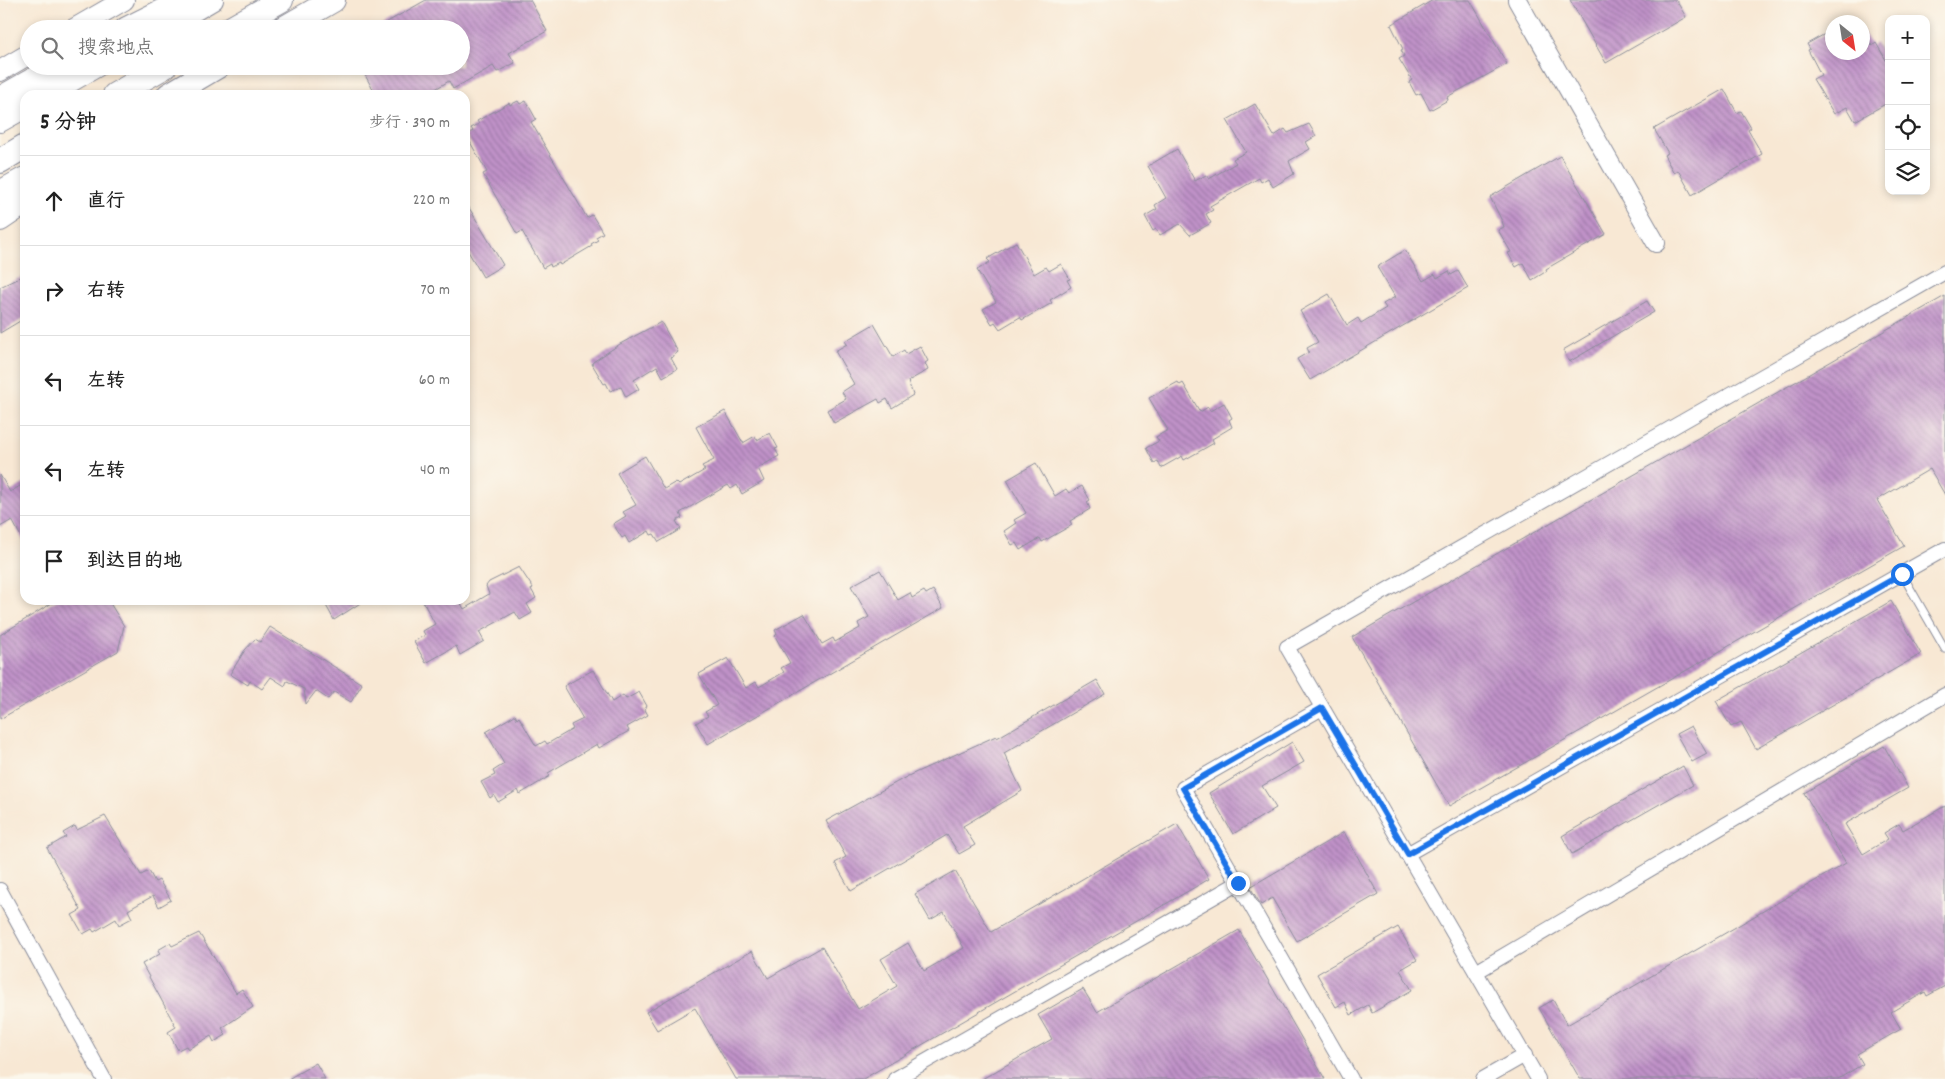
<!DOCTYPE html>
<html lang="zh">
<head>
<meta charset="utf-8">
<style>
  body { margin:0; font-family:Dekko,"LXGW WenKai TC",sans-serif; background:#f6f6f6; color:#222 }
  .controls { position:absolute; right:15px; top:15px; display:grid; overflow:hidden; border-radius:10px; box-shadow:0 2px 8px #0003 }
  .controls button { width:45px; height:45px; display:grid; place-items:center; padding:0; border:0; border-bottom:1px solid #e0e0e0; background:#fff; color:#222; font:25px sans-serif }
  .compass { position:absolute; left:1825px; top:15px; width:45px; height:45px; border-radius:50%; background:#fff; box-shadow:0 2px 8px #0003; rotate:150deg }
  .stop { position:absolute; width:15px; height:15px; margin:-11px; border:4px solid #1a73e8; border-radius:50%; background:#fff }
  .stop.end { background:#1a73e8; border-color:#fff; box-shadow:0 1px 5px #0008 }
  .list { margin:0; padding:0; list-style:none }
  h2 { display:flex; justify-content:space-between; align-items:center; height:65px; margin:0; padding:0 20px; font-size:21px }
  h2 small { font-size:16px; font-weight:400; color:#767676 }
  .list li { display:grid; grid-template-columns:32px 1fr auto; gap:15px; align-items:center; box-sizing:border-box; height:90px; padding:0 20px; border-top:1px solid #e0e0e0 }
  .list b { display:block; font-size:19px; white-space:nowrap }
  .list em { font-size:16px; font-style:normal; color:#767676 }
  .icon { flex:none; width:28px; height:28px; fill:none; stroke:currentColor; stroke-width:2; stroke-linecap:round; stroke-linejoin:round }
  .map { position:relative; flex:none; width:1945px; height:1079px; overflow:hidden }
  .search { position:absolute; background:#fff; box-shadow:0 2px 8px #0003; left:20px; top:20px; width:450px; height:55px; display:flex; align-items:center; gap:12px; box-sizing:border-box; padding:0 18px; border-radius:28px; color:#767676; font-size:19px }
  .panel { position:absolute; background:#fff; box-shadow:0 2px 8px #0003; left:20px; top:90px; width:450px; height:515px; border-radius:15px }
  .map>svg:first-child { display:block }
  .building { fill:url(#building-back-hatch) }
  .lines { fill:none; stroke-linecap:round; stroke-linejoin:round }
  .service-casing { stroke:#8a8c99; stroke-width:9 }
  .minor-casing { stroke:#8a8c99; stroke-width:16 }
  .tertiary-casing { stroke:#8a8c99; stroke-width:20 }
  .secondary-casing { stroke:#8a8c99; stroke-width:22 }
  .trunk-casing { stroke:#8a8c99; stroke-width:26 }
  .service { stroke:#fff; stroke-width:7 }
  .minor { stroke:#fff; stroke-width:14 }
  .tertiary { stroke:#fff; stroke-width:18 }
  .secondary { stroke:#fff; stroke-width:20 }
  .trunk { stroke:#fff; stroke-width:24 }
  .route { stroke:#1a73e8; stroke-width:6 }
</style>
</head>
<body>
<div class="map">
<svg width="1945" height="1079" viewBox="0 0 1945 1079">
  <defs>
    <pattern id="building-back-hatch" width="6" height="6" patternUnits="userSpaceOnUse" patternTransform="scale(1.25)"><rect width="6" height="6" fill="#c092c8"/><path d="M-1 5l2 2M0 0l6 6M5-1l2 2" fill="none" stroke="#9b78a6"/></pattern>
  </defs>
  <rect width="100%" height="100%" fill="#fbf7ec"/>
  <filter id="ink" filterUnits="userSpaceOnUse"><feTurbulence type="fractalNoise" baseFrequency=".02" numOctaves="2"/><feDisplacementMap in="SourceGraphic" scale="10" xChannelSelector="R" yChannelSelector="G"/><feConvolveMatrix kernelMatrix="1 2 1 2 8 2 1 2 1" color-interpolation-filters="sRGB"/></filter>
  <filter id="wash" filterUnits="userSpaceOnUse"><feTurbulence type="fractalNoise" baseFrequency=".0096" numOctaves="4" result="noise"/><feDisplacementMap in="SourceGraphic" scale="20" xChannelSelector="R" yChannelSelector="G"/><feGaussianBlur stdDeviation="1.12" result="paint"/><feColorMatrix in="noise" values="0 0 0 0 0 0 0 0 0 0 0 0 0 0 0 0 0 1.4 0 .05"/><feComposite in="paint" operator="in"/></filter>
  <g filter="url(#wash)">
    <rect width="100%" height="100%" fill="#f8e8d4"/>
    <g id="blocks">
      <g class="building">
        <path d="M426,0H530L547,31L509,53L515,63L497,72L493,66L453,89L449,81L425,95H376L360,66H461V29H375Z"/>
        <path d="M1433,0H1470L1507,64L1447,97L1448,100L1430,110L1421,93L1416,95L1409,82L1412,80L1399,59L1404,56L1401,50L1403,49L1391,25Z"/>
        <path d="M1570,0H1676L1686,17L1606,63Z"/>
        <path d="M1832,30V52H1862V30L1872,46L1876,43L1889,65V102L1855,121L1847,107L1834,114L1813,79L1821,75L1808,50L1810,49L1807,44Z"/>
        <path d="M1724,89L1737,113L1741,111L1751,128L1748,130L1762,154L1692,195L1678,170L1674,173L1664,155L1668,153L1654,129Z"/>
        <path d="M518,101L520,104L526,101L536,119L531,122L583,211L587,218L592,215L603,233L596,237L598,240L591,244L592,246L560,265L559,263L551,267L550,264L543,268L522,231L517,234L483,174L487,172L466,135L473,131L471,128L479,124L477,121L509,103L510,105Z"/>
        <path d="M1255,104L1274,136L1285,129L1288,133L1309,124L1316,136L1306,142L1310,149L1289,161L1294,174L1273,187L1268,178L1261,182L1259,178L1210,206L1213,210L1206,214L1211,223L1190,235L1180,224L1160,235L1156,229L1153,231L1145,216L1157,209L1155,205L1166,198L1148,166L1177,149L1195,181L1206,175L1209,179L1236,163L1233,159L1246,152L1227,120Z"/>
        <path d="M1560,156L1606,234L1546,269L1547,271L1532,280L1523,263L1516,267L1508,253L1511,252L1498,230L1504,227L1502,221L1490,197Z"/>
        <path d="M465,201L503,265L483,277L465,246Z"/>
        <path d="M1016,242L1034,274L1046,267L1049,271L1061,264L1070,279L1067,280L1071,287L1050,300L1052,303L1022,320L1020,317L1000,329L995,322L992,324L983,309L996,302L977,270L990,262L987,259Z"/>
        <path d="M1405,250L1423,281L1435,274L1437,278L1449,271L1451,275L1458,271L1468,288L1310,380L1297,359L1309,352L1307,348L1318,342L1300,311L1329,294L1347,325L1358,318L1361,323L1386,308L1383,304L1395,297L1377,267Z"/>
        <path d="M25,275V318L0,333V287Z"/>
        <path d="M1945,296V495L1930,469L1877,500L1904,546L1449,806L1352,637Z"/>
        <path d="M1647,301L1654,312L1569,362L1563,350Z"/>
        <path d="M661,322L678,352L671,358L677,369L663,377L657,366L634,380L639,389L626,397L621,387L610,391L606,383L604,384L592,364L593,362L620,344Z"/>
        <path d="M874,324L893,357L904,350L906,354L920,346L928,361L925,363L928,370L908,381L913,395L892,408L887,399L880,403L878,399L834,423L827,410L846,399L842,392L854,384L835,351L847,344L845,341Z"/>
        <path d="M1178,382L1180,385L1183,383L1200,412L1208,407L1210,411L1224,403L1232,418L1229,420L1232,427L1212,439L1214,443L1200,451L1184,460L1182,456L1161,468L1158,461L1154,463L1146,448L1159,441L1156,437L1168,430L1149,398Z"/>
        <path d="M725,411L743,443L755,436L757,440L770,433L778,448L775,449L779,456L758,468L764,481L742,494L737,485L731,489L728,485L680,513L682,518L676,521L681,529L659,542L654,534L651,535L649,531L629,543L625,536L622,538L613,524L626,516L623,512L636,505L617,473L645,456L664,489L676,482L679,485L705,470L702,466L714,460L696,427Z"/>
        <path d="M1036,463L1055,496L1066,489L1069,493L1082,486L1090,500L1087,502L1090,509L1070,521L1072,525L1042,542L1040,538L1020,550L1016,543L1012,545L1004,531L1016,523L1014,520L1026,513L1007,480Z"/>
        <path d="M0,475L10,492L25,483V544L12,520L0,527Z"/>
        <path d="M519,567L533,588L531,589L536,598L527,604L532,613L520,620L515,612L479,632L484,641L460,655L456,646L426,663L414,642L425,635L423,631L435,624L422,600H459L464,609L489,594L486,586L489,582Z"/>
        <path d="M880,570L898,600L910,593L912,598L924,591L926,594L933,590L943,608L708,744L696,723L708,716L705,712L717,705L699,674L728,658L746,688L756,682L759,687L784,672L781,668L790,663L775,636L777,634L775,630L804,614L822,644L833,638L835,642L860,628L858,623L869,617L851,586Z"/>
        <path d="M57,600H108L124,626L118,651L0,719V635Z"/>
        <path d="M323,600H365L334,620Z"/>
        <path d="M1891,601L1921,654L1756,749L1741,722L1731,727L1716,701Z"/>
        <path d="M270,627L362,684L351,702L334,692L328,699L316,691L306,704L304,689L287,681L285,686L271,677L262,689L250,681L248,685L230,674L245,650L255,639L260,642Z"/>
        <path d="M593,670L612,702L623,695L626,699L639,692L647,706L644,708L648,715L627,727L629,731L599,748L597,744L548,773L550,776L520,794L518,790L498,802L494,795L490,798L481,782L495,775L493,771L504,764L486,732L515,715L517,719L519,717L536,746L545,741L547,744L573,729L571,725L583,719L564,686Z"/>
        <path d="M1097,680L1105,694L1004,753L1022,791L963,826L975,845L959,854L947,835L851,891L835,863L846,857L826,821L908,776L996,736L997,738Z"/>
        <path d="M1691,726L1707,754L1692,762L1676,734Z"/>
        <path d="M1292,742L1304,762L1262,786L1276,808L1233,834L1209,793Z"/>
        <path d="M1884,746L1908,788L1845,824L1863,854L1888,839L1884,833L1899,824L1903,830L1945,806V986L1927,996L1925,992L1891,1012L1901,1029L1857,1054L1863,1064L1838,1079H1580L1539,1008L1553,1000L1567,1025L1846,863L1804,793Z"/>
        <path d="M1683,766L1693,785L1572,854L1562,836Z"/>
        <path d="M105,816L141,875L149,871L155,882L159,880L171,900L159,907L153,896L128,910L132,918L119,925L116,919L94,932L92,929L83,934L72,915L81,910L47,848L66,837L63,833L75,826L77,830Z"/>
        <path d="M1177,824L1209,879L863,1079H736L695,1008L657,1030L646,1012L752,951L768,978L822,947L858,1009L897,986L881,959L908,943L924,971L964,948L944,912L930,920L915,894L955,871L991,932Z"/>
        <path d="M1344,832L1378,894L1297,941L1272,898L1261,905L1250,887Z"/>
        <path d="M1398,927L1417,960L1400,970L1412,990L1372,1013L1368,1005L1351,1015L1345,1002L1336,1007L1317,974Z"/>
        <path d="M1239,930L1325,1079H982L1052,1039L1038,1015L1083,989L1097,1012Z"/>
        <path d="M199,933L236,993L242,989L253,1007L222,1028L226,1035L214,1042L211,1036L188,1049L186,1046L178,1050L168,1032L176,1027L142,964L160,954L158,950L170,943L172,946Z"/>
        <path d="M316,1063L325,1079H288Z"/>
      </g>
    </g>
  </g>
  <g filter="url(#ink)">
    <use href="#blocks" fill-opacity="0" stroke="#8a8c99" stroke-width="1"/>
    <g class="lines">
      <defs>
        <path id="service" d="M1902,574L1945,649"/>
        <g id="minor">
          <path d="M1322,708L1183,788L1351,1079"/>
          <path d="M1407,854L1945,549"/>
          <path d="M0,890L104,1079"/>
          <path d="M1476,972L1945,695"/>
          <path d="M895,1079L1238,883"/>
          <path d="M1483,1079L1525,1055"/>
          <path d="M1538,1079L1287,647L1945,272"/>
        </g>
        <path id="tertiary" d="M1517,0L1656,243"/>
        <g id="secondary">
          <path d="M74,29L124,0"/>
          <path d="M164,29L213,0"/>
          <path d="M0,71L29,54"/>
          <path d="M48,95L98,66"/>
          <path d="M0,122L25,108"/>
        </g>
        <g id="trunk">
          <path d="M127,29L185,0"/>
          <path d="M230,29L281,0"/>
          <path d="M283,29L333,0"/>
          <path d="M115,95L165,66"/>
          <path d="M169,95L218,66"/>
          <path d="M0,99L58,66"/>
          <path d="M0,161L25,146"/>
          <path d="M0,193L25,179"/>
          <path d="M0,219L25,202"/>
        </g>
      </defs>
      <use href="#service" class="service-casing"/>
      <use href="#minor" class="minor-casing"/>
      <use href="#tertiary" class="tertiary-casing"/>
      <use href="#secondary" class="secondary-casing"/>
      <use href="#trunk" class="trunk-casing"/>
      <use href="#service" class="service"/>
      <use href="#minor" class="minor"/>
      <use href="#tertiary" class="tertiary"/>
      <use href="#secondary" class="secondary"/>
      <use href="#trunk" class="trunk"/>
    </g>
  </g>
  <g class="lines" filter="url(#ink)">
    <path class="route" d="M1238,883L1183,788L1322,708L1408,854L1902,574"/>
  </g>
</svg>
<div class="controls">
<button>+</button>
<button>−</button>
<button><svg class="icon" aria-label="locate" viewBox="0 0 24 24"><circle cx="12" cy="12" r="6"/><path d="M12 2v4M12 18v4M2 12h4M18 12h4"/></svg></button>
<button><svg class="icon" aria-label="layers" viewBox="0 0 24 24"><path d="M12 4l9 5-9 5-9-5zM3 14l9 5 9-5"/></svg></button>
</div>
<svg class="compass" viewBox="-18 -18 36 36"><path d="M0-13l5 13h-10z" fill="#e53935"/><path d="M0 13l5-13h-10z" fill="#767676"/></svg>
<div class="stop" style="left:1902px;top:574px"></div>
<div class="stop end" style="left:1238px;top:883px"></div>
<div class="search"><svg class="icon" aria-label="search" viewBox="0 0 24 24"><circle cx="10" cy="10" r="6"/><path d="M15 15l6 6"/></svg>搜索地点</div>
<section class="panel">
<h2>5 分钟<small>步行 · 390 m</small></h2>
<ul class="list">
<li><svg class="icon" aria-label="ahead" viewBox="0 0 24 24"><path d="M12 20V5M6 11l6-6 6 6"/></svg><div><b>直行</b></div><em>220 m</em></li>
<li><svg class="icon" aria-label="right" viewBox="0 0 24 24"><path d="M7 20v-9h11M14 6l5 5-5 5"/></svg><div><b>右转</b></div><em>70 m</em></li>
<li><svg class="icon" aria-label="left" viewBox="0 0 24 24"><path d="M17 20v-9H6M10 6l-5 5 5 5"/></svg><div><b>左转</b></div><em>60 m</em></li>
<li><svg class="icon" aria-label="left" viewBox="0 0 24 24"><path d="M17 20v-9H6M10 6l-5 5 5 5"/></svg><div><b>左转</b></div><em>40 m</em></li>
<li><svg class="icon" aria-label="arrive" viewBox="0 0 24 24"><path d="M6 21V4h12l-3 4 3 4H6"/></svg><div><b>到达目的地</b></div></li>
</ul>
</section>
</div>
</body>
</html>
